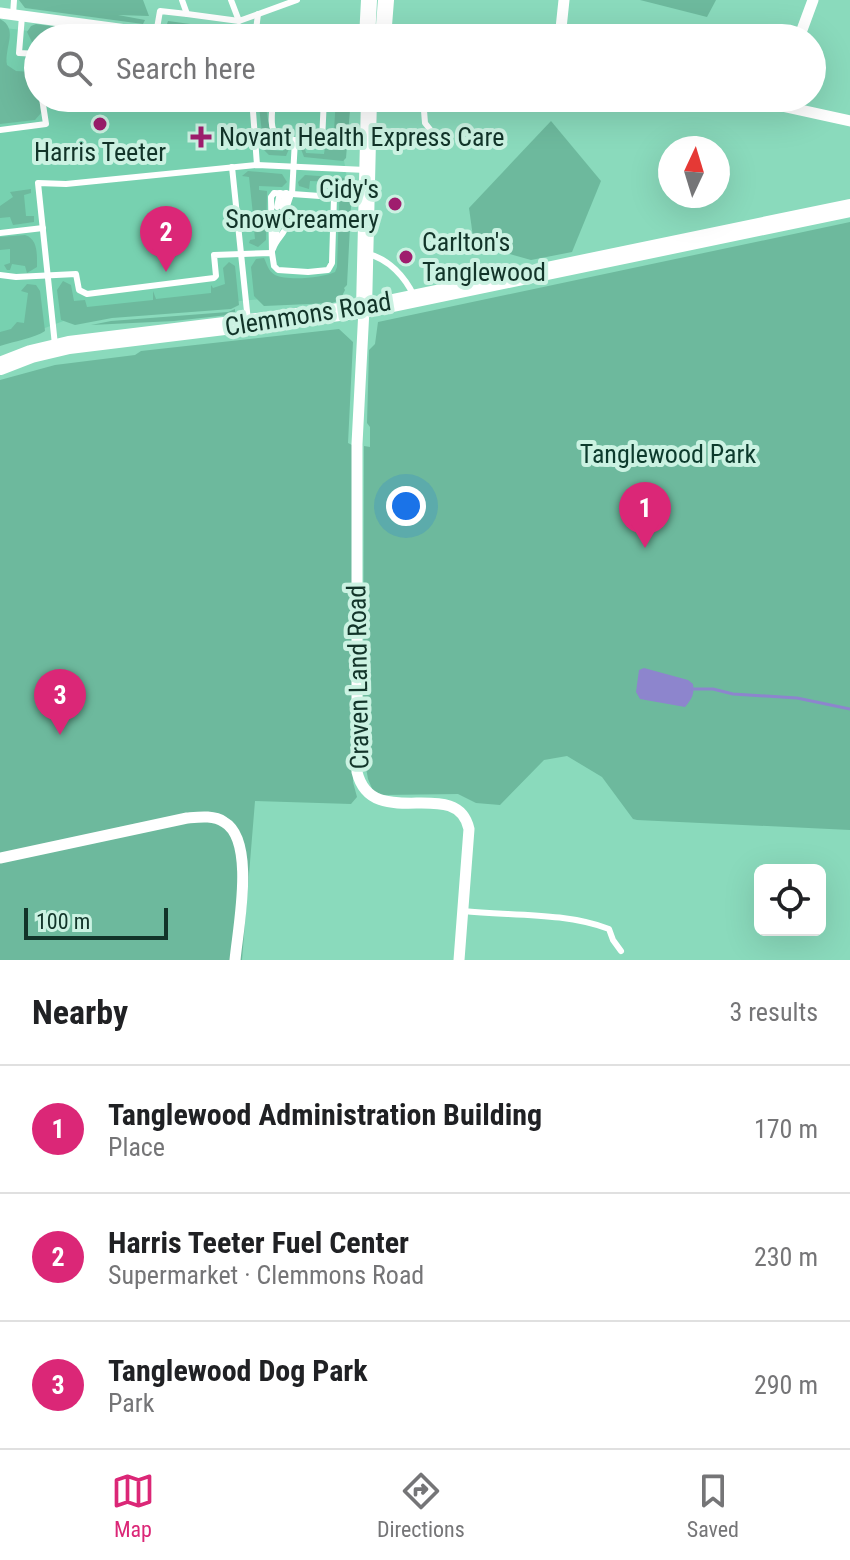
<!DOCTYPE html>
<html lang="en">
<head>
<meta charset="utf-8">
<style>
  body { margin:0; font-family:"Roboto Condensed",sans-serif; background:#f6f6f6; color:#202124 }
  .controls { position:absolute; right:24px; bottom:24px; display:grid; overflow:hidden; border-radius:12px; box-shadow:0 8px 32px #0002 }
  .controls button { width:72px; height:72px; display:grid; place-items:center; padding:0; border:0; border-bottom:2px solid #e0e0e0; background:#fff; color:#202124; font:40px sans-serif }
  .compass { position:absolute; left:658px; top:136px; width:72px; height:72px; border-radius:50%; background:#fff; box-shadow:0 8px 32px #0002; rotate:4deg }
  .scale { position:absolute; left:24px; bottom:20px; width:144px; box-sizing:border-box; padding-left:8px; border:4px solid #123429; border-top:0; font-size:22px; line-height:28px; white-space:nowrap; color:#123429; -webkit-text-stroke:6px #cbf2e2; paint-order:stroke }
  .you { position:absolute; left:406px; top:506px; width:28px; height:28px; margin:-20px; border:6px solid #fff; border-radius:50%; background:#1a73e8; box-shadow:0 0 0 12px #1a73e833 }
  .badge { display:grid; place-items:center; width:52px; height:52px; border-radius:50%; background:#db2777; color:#fff; font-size:26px; font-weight:700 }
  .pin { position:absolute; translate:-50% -66px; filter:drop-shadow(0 2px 4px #0008) }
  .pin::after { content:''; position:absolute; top:42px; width:28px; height:24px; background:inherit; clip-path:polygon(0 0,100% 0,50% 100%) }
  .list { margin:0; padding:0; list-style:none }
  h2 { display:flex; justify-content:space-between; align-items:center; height:104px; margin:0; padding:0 32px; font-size:34px }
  h2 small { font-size:26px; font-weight:400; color:#757577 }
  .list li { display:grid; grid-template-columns:52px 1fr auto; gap:24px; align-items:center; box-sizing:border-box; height:128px; padding:0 32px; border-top:2px solid #e0e0e0 }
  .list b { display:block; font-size:30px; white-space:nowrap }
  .list p { margin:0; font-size:26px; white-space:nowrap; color:#757577 }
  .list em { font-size:26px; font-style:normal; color:#757577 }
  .icon { flex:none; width:44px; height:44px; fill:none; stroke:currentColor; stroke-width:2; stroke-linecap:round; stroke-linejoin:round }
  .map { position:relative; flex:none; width:850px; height:960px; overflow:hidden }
  .search { position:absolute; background:#fff; box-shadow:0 8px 32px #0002; left:24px; right:24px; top:24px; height:88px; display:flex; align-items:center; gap:20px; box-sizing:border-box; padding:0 28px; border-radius:44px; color:#757577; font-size:30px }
  .sheet { height:488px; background:#fff }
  nav { display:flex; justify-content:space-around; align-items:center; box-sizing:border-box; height:112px; border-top:2px solid #e0e0e0; background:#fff; font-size:22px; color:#757577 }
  nav a { display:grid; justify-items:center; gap:4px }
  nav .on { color:#db2777 }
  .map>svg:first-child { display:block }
  .built { fill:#77d1b0 }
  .green { fill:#6db99d }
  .water { fill:#8d85cd }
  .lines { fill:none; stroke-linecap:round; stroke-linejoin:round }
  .stream { stroke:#8d85cd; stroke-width:3 }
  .service { stroke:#fff; stroke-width:6 }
  .minor { stroke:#fff; stroke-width:11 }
  .secondary { stroke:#fff; stroke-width:16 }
  .primary { stroke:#fff; stroke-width:18 }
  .poi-dot { fill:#9f1d6e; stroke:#cbf2e2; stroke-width:3 }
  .labels { text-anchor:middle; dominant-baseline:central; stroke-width:8; stroke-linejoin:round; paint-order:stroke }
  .poi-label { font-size:26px; fill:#123429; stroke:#cbf2e2; text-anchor:start }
  .street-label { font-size:26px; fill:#123429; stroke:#cbf2e2 }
  .park-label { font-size:26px; fill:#0c3a2c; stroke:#cbf2e2 }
</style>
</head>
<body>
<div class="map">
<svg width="850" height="960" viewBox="0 0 850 960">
  <rect width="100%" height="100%" fill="#8adabc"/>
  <path class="built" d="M5,28L86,38H38V98H345L343,154L349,191L335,292L74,317L0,345V70Z"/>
  <g class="green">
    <path d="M19,0H143L149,16L118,15L145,20L143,24L25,8Z"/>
    <path d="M640,0H716L707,17Z"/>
    <path d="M0,19C19,29 4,47 7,65L16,71L31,72L37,81L41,113L35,120L0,124Z"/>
    <path d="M168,21L220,28L231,33L249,31L248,34L244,33L241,37L173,28L171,24H167Z"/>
    <path d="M36,24L140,38H38V45L32,42L27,32L31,26Z"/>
    <path d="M258,98H266C265,117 273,133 272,150L283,151L286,143L289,149L286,156L269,155L264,150Z"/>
    <path d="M336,98H351L346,158L343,161L304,157L301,149L304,145L306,153L324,154L325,147H333Z"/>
    <path d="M551,121L601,181L572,252L531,260L474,244L469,208Z"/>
    <path d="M248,171L282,174L287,182L282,187L259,186V190L267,191L266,240L258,247L249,243L250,240L255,239L253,220L245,219L246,216L253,215L249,177L242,176Z"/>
    <path d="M305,175L346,178L352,187L347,285L344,288L345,290L340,300L332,303L264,306L254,296L251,267L256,259L264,258C267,264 268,271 275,275C287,281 323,278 335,272L337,267L340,182L310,181L309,189L299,186L298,182Z"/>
    <path d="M31,189V193L24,195L26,216H34V222L13,225L10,217L0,218V206L13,197L10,192Z"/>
    <path d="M850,222V830L637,820L633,819L602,777L567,756L544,760L500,805L476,803L458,794L383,795L373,791L368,779L363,750L364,446L370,447V427L367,423L369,350L375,344L378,322Z"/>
    <path d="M25,235C38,239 37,254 37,267L27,273L25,266L12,264L10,270H7L4,265L10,263V249L0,250V237Z"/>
    <path d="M229,262L235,266L239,305L231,309L112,318L75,325L61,320L57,290L63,281L71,285L74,301L85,300L87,307L153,300V291L156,299L211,293V285L213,288L225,284L223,268Z"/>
    <path d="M27,284L36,285L40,291L45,331C35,338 15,341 0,346V332L11,329L17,322L24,323L28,293L21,291Z"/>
    <path d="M235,309V312L228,315L174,321L91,325L111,321L228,312Z"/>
    <path d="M339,329L353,342L348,443L352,445L353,782L357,797L351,804L255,801L242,960H0V380L55,365L135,355L141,351Z"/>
  </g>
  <path class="water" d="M644,668L688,680L693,684C695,694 691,700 685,707L640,699L636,692L639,670Z"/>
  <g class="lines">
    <path class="stream" d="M693,689H713L733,694L797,698L850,709"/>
    <g class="service">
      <path d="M182,0L187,14L239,21L297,0"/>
      <path d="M231,0L239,21"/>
      <path d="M13,15L14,0"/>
      <path d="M22,16L19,53L38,54"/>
      <path d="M156,34L160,11L187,14"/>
      <path d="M255,38L258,14"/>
      <path d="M252,98L257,165"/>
      <path d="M273,98C272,122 265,138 295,140"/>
      <path d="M423,98L425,123L436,137"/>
      <path d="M0,130L46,124L42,98"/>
      <path d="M232,167L248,321"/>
      <path d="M287,206L291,194"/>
      <path d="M277,207L280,193"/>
      <path d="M282,207L286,193"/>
      <path d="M0,233L43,228"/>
      <path d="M276,240L277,222"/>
      <path d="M273,249C276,239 285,234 287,224"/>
      <path d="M272,253L271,197L274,193L292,194"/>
      <path d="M368,254C389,259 405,277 414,296"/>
      <path d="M0,275L16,277L76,274L79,290L87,294L214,278L216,276L214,255L272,253L274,266L278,270L308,272L328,270L332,263L334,197L292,194L295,140L322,141L324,98"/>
      <path d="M55,345L38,183L66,184L257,165L366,170"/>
      <path d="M463,911C511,916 564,912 609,929L613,940L621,951"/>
    </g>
    <g class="minor">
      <path d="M0,13L186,38"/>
      <path d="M560,38L564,0"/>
      <path d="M799,38L813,0"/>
      <path d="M746,98L850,121"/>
      <path d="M364,309L357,444V772C372,834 457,774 469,829L459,960"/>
      <path d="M0,858L187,818C199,817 214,815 224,822C256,840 238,927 235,960"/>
    </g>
    <g class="secondary">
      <path d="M367,38L369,0"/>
      <path d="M383,38L386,0"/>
      <path d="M364,309L369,98"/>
    </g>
    <path class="primary" d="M0,366L31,354L69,345L364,309L850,208"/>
  </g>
  <g class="poi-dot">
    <circle cx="100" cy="124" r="8"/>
    <path d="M197 125h8v8h8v8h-8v8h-8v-8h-8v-8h8z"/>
    <circle cx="395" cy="204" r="8"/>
    <circle cx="406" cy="257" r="8"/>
  </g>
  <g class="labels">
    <g class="poi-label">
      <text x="219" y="137">Novant Health Express Care</text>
      <text x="100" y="152" text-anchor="middle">Harris Teeter</text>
      <text x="379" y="189" text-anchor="end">Cidy's<tspan x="379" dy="30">SnowCreamery</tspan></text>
      <text x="422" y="242">Carlton's<tspan x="422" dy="30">Tanglewood</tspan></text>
    </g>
    <g class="street-label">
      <text transform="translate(308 314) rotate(-9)">Clemmons Road</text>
      <text transform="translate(358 677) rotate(-91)">Craven Land Road</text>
    </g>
    <g class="park-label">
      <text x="668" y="454">Tanglewood Park</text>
    </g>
  </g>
</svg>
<div class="controls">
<button><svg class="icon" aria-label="locate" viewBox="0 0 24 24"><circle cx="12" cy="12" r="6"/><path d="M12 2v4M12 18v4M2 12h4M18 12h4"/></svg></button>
</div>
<svg class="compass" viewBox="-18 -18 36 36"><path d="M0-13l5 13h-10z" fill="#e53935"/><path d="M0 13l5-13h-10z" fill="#757577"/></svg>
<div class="scale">100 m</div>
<div class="you"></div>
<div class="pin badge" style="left:645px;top:548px">1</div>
<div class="pin badge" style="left:166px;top:272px">2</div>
<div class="pin badge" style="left:60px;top:735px">3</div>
<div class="search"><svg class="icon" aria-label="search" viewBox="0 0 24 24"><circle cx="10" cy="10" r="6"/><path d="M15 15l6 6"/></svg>Search here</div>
</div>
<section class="sheet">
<h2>Nearby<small>3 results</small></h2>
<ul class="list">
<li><span class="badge">1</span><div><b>Tanglewood Administration Building</b><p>Place</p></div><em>170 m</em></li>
<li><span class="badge">2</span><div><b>Harris Teeter Fuel Center</b><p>Supermarket · Clemmons Road</p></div><em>230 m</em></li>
<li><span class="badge">3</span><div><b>Tanglewood Dog Park</b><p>Park</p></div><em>290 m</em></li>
</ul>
</section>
<nav>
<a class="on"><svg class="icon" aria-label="map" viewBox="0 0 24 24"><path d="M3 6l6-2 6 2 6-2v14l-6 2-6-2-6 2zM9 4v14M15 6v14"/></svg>Map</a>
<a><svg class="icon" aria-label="directions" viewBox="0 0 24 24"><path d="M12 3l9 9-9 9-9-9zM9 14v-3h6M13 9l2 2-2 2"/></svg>Directions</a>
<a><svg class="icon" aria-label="saved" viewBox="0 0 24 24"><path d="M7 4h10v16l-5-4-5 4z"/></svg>Saved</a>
</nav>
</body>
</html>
